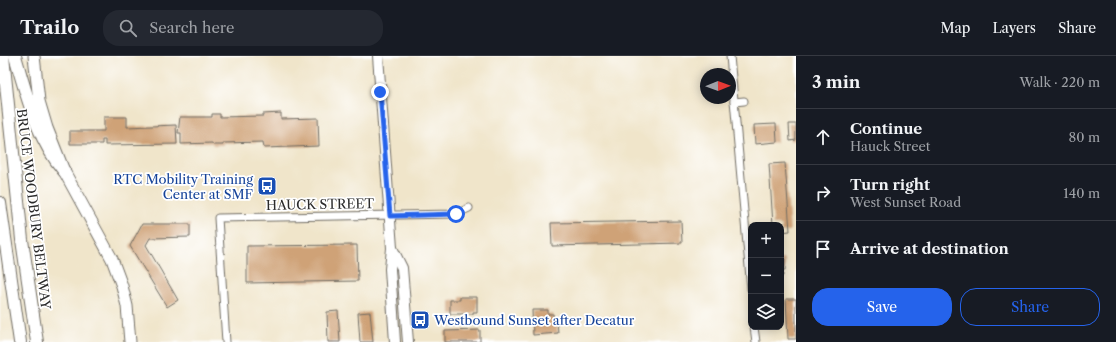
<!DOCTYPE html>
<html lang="en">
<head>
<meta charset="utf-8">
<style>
  body { margin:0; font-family:"Libre Caslon Text",serif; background:#242831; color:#f1f3f6 }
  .controls { position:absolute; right:12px; bottom:12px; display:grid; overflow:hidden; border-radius:8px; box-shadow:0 2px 10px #0003 }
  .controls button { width:36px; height:36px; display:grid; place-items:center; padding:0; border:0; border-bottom:1px solid #363941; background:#171b24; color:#f1f3f6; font:20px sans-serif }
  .compass { position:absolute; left:700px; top:12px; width:36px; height:36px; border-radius:50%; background:#171b24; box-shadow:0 2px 10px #0003; rotate:89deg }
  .stop { position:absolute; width:12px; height:12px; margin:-9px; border:3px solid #2563eb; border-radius:50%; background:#fff }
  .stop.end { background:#2563eb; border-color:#fff; box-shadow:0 1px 4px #0008 }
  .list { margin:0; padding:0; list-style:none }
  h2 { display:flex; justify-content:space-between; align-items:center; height:52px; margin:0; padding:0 16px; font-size:17px }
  h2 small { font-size:13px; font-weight:400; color:#9ea1a6 }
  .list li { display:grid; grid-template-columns:26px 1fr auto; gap:12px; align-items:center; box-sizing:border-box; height:56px; padding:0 16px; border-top:1px solid #363941 }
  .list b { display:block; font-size:15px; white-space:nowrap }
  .list p { margin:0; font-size:13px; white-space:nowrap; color:#9ea1a6 }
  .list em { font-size:13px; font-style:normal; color:#9ea1a6 }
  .actions { display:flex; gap:8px; padding:12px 16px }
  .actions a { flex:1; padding:9px 0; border:1px solid #2563eb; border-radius:16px; text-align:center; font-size:14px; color:#2563eb }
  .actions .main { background:#2563eb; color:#fff }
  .icon { flex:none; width:22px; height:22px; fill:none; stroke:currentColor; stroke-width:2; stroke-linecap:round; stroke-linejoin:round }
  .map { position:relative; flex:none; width:796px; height:286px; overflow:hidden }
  header { display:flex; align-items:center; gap:24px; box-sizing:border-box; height:56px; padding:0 20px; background:#171b24; border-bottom:1px solid #363941 }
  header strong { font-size:19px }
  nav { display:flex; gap:22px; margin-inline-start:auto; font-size:14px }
  .search { width:280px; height:36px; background:#242831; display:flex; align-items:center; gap:10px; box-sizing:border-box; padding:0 14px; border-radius:16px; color:#9ea1a6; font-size:15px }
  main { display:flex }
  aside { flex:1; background:#171b24 }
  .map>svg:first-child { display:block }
  .building { fill:#cfa277 }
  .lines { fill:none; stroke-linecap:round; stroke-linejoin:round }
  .minor-casing { stroke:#706c63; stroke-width:9 }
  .secondary-casing { stroke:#706c63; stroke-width:12 }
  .primary-casing { stroke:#706c63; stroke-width:13 }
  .motorway-casing { stroke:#706c63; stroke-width:14 }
  .minor { stroke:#fff; stroke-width:7 }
  .secondary { stroke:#fff; stroke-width:10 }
  .primary { stroke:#fff; stroke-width:11 }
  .motorway { stroke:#fff; stroke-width:12 }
  .route { stroke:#2563eb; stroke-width:5 }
  .labels { text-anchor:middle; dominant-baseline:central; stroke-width:3.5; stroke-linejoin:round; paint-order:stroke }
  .transit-label { font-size:13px; fill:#164399; stroke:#fff; text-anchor:end }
  .street-label { font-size:13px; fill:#2b2b2b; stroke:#fff }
</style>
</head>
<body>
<header>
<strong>Trailo</strong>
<div class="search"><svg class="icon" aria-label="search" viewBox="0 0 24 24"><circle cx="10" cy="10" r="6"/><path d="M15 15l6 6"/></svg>Search here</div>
<nav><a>Map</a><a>Layers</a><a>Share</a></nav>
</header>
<main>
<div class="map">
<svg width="796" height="286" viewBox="0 0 796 286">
  <rect width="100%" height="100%" fill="#fff"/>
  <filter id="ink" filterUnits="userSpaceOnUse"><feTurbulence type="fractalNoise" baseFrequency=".025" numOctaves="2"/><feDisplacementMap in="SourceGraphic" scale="8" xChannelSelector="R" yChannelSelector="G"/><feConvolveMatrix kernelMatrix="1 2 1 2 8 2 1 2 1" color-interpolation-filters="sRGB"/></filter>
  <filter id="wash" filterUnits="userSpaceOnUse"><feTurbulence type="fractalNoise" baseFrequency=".012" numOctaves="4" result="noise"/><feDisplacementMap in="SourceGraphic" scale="16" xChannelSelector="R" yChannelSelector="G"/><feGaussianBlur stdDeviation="0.9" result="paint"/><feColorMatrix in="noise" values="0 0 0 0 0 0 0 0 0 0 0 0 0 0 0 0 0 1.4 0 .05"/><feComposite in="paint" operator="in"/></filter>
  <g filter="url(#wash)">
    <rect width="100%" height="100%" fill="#f0e5ca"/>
    <g id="blocks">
      <g class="building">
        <path d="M281,57V63L318,62L319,90L264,92L263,86L223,87V89H213L212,87L181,88V77H178L180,61H212V58H220V61L263,60V58Z"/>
        <path d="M104,61H127V71L176,69L177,88L105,89V84H102V88H70V75H104Z"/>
        <path d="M776,68L777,86L755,88L754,69Z"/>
        <path d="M789,68H796V84L790,85Z"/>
        <path d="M785,107L790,175L781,176V169H773L769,108Z"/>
        <path d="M681,165L682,187L552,190L551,167Z"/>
        <path d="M142,168H190V181L150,182L146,189L178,244L167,251L130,190Z"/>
        <path d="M357,189L358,225L247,227V190Z"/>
        <path d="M781,203H785V214H783V220L781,221Z"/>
        <path d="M460,241H477V256H473V258H450V244H460Z"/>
        <path d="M786,243H796V283H788Z"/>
        <path d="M532,254H548V258H553L554,264H557L558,277L533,279Z"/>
        <path d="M338,255L340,286H328L327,256Z"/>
        <path d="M370,256L373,286H360L358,257Z"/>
        <path d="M480,274V286H445V275Z"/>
      </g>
    </g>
  </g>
  <g filter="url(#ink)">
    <use href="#blocks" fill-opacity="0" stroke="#706c63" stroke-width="1"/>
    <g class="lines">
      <defs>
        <g id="minor">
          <path d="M730,0L751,233"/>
          <path d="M734,46L744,45"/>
          <path d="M754,271L756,286"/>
          <path d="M226,286L218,162L456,158L469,152"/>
        </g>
        <g id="secondary">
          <path d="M378,0L392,192L390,213L395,286"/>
          <path d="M392,192L402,212L408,286"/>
        </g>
        <path id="primary" d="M34,0L39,45L47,72L64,115L112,203L122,230L127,250L130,286"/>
        <g id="motorway">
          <path d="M3,0L22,184L37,286"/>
          <path d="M15,0C27,40 37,83 64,115"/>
          <path d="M0,147L20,286"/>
        </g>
      </defs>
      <use href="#minor" class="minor-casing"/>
      <use href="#secondary" class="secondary-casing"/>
      <use href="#primary" class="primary-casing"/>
      <use href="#motorway" class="motorway-casing"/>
      <use href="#minor" class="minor"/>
      <use href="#secondary" class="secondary"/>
      <use href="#primary" class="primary"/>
      <use href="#motorway" class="motorway"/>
    </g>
  </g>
  <g class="lines" filter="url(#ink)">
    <path class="route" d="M380,36L390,160L456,158"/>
  </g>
  <defs>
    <symbol id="bus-square" viewBox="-11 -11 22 22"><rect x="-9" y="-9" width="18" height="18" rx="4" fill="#1a4fb4" stroke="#fff"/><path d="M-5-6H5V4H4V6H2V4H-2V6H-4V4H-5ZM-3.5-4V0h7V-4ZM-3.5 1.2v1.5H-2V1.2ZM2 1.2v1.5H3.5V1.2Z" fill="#fff"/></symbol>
  </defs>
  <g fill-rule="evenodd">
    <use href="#bus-square" x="256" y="119" width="22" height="22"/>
    <use href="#bus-square" x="409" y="253" width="22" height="22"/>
  </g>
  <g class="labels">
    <g class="transit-label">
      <text x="253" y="123">RTC Mobility Training<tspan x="253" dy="15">Center at SMF</tspan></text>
      <text x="434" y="264" text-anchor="start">Westbound Sunset after Decatur</text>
    </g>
    <g class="street-label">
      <text transform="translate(320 148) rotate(-1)">HAUCK STREET</text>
      <text transform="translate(34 153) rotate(83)">BRUCE WOODBURY BELTWAY</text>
    </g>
  </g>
</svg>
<div class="controls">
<button>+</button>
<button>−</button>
<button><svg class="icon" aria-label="layers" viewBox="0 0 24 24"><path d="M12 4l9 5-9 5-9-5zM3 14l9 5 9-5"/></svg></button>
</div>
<svg class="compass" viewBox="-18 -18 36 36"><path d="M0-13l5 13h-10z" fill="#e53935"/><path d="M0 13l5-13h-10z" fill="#9ea1a6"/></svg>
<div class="stop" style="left:456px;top:158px"></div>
<div class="stop end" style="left:380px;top:36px"></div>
</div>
<aside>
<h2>3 min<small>Walk · 220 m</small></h2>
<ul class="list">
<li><svg class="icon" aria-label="ahead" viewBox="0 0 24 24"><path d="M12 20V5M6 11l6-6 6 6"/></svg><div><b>Continue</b><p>Hauck Street</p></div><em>80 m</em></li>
<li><svg class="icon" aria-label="right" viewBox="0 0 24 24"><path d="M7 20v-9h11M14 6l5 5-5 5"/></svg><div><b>Turn right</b><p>West Sunset Road</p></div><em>140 m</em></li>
<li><svg class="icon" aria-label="arrive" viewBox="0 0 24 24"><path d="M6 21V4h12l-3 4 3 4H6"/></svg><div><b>Arrive at destination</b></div></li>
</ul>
<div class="actions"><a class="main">Save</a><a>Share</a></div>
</aside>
</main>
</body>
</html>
